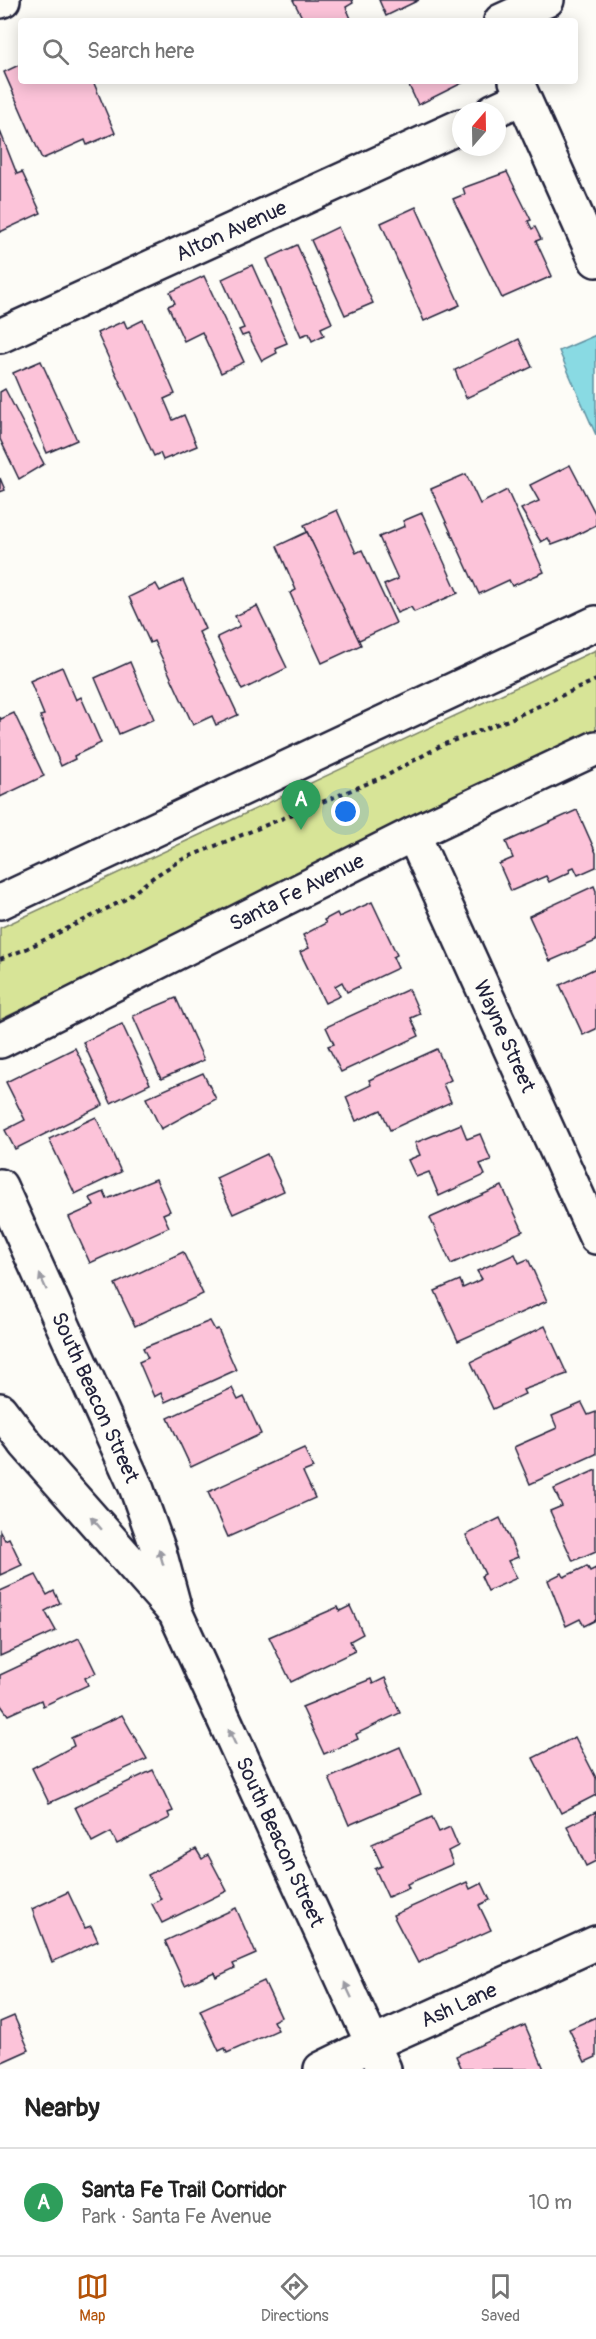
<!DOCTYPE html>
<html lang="en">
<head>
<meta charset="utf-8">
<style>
  body { margin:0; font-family:Pangolin,sans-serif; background:#f6f6f6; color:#222 }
  .compass { position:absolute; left:452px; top:102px; width:54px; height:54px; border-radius:50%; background:#fff; box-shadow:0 3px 15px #0003; rotate:20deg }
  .you { position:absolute; left:346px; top:812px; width:21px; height:21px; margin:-15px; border:4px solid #fff; border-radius:50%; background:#1a73e8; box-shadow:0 0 0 9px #1a73e833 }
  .badge { display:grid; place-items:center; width:39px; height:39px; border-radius:50%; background:#b45309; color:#fff; font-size:20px; font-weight:700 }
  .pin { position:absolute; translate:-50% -50px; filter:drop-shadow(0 2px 3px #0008) }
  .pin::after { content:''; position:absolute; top:32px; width:21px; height:18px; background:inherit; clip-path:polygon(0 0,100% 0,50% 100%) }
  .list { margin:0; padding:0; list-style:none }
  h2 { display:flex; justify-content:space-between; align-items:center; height:78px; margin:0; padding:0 24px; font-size:26px }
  h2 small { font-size:20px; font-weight:400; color:#767676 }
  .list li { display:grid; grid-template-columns:39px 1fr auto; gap:18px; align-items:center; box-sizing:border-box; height:108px; padding:0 24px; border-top:2px solid #e0e0e0 }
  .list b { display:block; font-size:22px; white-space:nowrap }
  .list p { margin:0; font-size:20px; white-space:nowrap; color:#767676 }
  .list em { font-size:20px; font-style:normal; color:#767676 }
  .icon { flex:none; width:33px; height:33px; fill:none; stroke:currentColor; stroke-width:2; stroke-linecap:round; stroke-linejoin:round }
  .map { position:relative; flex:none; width:596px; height:2069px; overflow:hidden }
  .search { position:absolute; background:#fff; box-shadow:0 3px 15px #0003; left:18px; right:18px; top:18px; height:66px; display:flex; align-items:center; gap:15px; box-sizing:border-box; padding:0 21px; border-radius:6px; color:#767676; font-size:22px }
  .sheet { height:186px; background:#fff }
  nav { display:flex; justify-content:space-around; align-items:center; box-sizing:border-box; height:84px; border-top:2px solid #e0e0e0; background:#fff; font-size:16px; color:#767676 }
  nav a { display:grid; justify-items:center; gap:3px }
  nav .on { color:#b45309 }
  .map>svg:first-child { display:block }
  .green { fill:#d7e497; stroke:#7c8369; stroke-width:1.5 }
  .water { fill:#89dae3; stroke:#6090a0; stroke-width:1.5 }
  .building { fill:#fcc3d9; stroke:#22223b; stroke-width:1.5 }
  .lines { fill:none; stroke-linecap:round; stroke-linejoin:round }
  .minor-casing { stroke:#22223b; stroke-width:38 }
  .path { stroke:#22223b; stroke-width:4; stroke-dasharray:4.5 4.5; stroke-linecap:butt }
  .minor { stroke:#fdfcf7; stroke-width:33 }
  .oneway { fill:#9a9aa2 }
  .labels { text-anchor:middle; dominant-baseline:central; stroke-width:6; stroke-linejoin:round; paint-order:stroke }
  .street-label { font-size:21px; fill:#22223b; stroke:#fdfcf7 }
</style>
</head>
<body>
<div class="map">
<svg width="596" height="2069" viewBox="0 0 596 2069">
  <rect width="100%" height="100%" fill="#fdfcf7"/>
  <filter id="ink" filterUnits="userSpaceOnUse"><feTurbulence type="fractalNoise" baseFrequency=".0167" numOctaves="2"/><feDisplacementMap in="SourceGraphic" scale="12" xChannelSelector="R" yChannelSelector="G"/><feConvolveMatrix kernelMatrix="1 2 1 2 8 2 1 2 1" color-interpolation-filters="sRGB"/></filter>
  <g filter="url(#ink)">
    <path class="green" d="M596,650V733L0,1020V928Z"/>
    <path class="water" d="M596,335V435L559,351Z"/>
    <g class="building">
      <path d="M293,0H352L353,3L346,7L352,21H304Z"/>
      <path d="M379,0H419L386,16Z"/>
      <path d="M21,64V81H93L115,133L87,145L85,140L42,159L4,72Z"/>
      <path d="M407,81H466L418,105Z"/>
      <path d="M0,131L17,174L22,172L41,213L0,232Z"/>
      <path d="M507,172L531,220L528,221L532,229L535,227L541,239L536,241L552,276L502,298L453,199L465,194L463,188Z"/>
      <path d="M416,207L460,305L424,321L381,223Z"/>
      <path d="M338,227L373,303L345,315L311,240Z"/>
      <path d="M297,245L332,323L321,328L324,335L312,341L309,333L301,336L267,259Z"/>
      <path d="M252,265L287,343L275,348L277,353L262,361L248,334L242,336L239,330L244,328L222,279Z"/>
      <path d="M204,276L244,362L221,373L202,332L184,341L168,306L175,303L170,292Z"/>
      <path d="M143,320L175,394L164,399L173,420L184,415L197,446L163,460L160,453L154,456L97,333L124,321L127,328Z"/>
      <path d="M519,339L532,367L466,398L455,370Z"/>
      <path d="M41,361L77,440L47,453L13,373Z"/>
      <path d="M5,389L44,464L19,479L0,439V392Z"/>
      <path d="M570,465L596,515V525L568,539L552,545L548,538L541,542L521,509L539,501L530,485Z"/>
      <path d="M466,474L480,504L507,490L544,572L512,586L509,580L479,594L431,489Z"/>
      <path d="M0,478L5,490L0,492Z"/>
      <path d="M337,510L356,553L362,550L396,623L357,641L304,525Z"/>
      <path d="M422,513L458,593L414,612L411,607L397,613L384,585L398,579L379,537L405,526L403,521Z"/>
      <path d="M307,532L361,645L322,663L290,593L296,590L277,546Z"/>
      <path d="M183,580L205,629L199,632L238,715L216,725L212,716L193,725L154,641L150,643L129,597L156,584L160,591Z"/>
      <path d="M257,606L287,668L242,690L217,637L240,626L235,616Z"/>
      <path d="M130,662L154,719L119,734L95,678Z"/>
      <path d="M62,667L76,700L81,697L101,743L74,756L75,759L61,766L40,716L44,715L30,681Z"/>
      <path d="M14,713L44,776L0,797V717L1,719Z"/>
      <path d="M577,810L596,853V867L578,875L574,867L569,869L570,872L549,882L546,876L511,891L499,864L513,858L506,842Z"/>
      <path d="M594,886L596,891V941L550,961L529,916Z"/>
      <path d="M372,902L397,955L393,957L398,968L347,992L342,982L335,986L340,996L325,1003L300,952L309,948L303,935L326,923L324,920L337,913L339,917Z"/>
      <path d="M596,968V1029L583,1035L560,985Z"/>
      <path d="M409,989L420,1014L411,1018L419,1036L341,1072L328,1046L334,1044L326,1027Z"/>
      <path d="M176,998L204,1060L161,1079L133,1016Z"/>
      <path d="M122,1024L150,1084L111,1103L83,1042Z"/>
      <path d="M75,1048L103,1105L15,1149L5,1130L25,1120L6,1082Z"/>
      <path d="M437,1049L451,1080L443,1084L451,1102L390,1130L381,1110L356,1121L346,1097L371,1085L369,1080Z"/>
      <path d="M203,1073L216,1099L161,1129L146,1098Z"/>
      <path d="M96,1117L121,1172L75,1194L49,1139Z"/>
      <path d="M461,1124L467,1139L480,1134L491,1160L480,1164L485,1175L439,1196L429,1172L416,1177L408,1160L420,1155L415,1143Z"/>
      <path d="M267,1154L284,1191L233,1214L216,1178Z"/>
      <path d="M156,1179L170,1211L163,1214L169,1227L90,1263L69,1217L94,1206L90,1198L104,1192L107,1199Z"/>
      <path d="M502,1186L523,1231L451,1264L430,1218Z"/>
      <path d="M183,1252L203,1294L135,1326L115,1284Z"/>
      <path d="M515,1254L519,1263L528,1259L547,1301L458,1341L435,1291L460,1280L463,1288L482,1279L477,1271Z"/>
      <path d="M210,1321L215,1330L218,1329L236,1370L165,1402L161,1393L154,1397L139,1362L148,1358L143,1348Z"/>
      <path d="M545,1326L567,1374L523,1390L525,1394L493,1409L471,1362Z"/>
      <path d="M232,1388L238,1400L244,1397L261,1434L191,1467L168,1418Z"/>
      <path d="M582,1403L588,1415L596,1412V1454L530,1484L514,1447L557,1428L552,1416Z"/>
      <path d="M304,1448L313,1468L303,1472L315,1498L228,1537L208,1492Z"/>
      <path d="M596,1470V1551L573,1561L550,1511L562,1506L554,1489Z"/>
      <path d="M500,1518L518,1557L508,1561L517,1578L488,1591L481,1576L485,1574L466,1535Z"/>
      <path d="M0,1531L5,1540L9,1538L22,1565L0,1575Z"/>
      <path d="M587,1566L590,1571L596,1568V1620L584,1626L580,1619L566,1626L548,1580L562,1573L564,1577Z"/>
      <path d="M36,1575L47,1595L54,1591L60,1603L45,1611L56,1631L0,1656V1591Z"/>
      <path d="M350,1606L363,1634L350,1641L355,1651L291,1682L269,1637L338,1607L340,1611Z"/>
      <path d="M79,1638L96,1673L85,1678L88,1685L43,1706L41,1700L8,1715L0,1704V1675Z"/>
      <path d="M385,1678L400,1713L356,1734L358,1739L324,1754L302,1707L371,1679L373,1684Z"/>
      <path d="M122,1715L147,1759L49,1803L32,1768L74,1746L71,1738Z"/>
      <path d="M575,1737L596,1778V1795L561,1813L533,1758Z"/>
      <path d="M400,1747L421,1794L349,1825L329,1778Z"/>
      <path d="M153,1770L173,1811L168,1813L170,1818L117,1844L111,1832L92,1842L75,1807Z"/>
      <path d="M596,1812V1861L586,1866L567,1826Z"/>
      <path d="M432,1817L439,1832L450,1827L458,1846L448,1851L453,1864L407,1884L409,1888L388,1897L375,1869L382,1866L372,1844Z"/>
      <path d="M196,1849L202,1859L208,1855L227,1891L162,1923L152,1904L161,1899L148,1875Z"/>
      <path d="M467,1882L470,1889L482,1883L490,1900L479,1905L491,1930L418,1963L393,1915Z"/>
      <path d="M68,1892L85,1928L91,1926L98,1941L52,1962L32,1909Z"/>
      <path d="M236,1908L256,1954L233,1964L235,1968L216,1977L214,1972L185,1985L165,1941Z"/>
      <path d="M264,1981L281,2017L273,2021L278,2030L227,2053L225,2048L219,2051L200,2010Z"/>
      <path d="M14,2016L29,2050L0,2063V2022Z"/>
      <path d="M596,2017V2057L585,2062L569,2029Z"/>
      <path d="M525,2025L544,2069H462L456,2056Z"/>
    </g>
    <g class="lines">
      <defs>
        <g id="minor">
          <path d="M0,1L3,0"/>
          <path d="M501,21L547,0"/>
          <path d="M516,81L596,260"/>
          <path d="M493,111L521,98"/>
          <path id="s1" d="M0,336L461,126"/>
          <path id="s2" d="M413,834L596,1237"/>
          <path d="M0,902L596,623"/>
          <path id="s3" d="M0,1041L413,834L596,748"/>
          <path id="s4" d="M0,1186L136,1487L159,1551L176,1614L384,2069"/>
          <path d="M0,1410L26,1444L171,1608"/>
          <path id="s5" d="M321,2069L372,2044L596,1943"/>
        </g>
      </defs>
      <use href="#minor" class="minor-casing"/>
      <path class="path" d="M0,959L26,949L124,900L155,876L181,860L388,775L442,745L508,720L596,680"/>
      <use href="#minor" class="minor"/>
    </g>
    <defs><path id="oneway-solid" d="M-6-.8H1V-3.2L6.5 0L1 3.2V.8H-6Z" transform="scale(1.5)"/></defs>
    <g class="oneway">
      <use href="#oneway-solid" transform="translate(43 1282) rotate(-114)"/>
      <use href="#oneway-solid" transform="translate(96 1523) rotate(-131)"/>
      <use href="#oneway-solid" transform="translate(161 1557) rotate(-106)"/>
      <use href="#oneway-solid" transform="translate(232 1737) rotate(-115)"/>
      <use href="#oneway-solid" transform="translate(348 1990) rotate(-115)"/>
    </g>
  </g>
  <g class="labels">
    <g class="street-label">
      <text stroke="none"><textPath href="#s1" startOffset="254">Alton Avenue</textPath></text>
      <text stroke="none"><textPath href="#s3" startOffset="332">Santa Fe Avenue</textPath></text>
      <text stroke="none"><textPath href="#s2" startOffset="222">Wayne Street</textPath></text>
      <text stroke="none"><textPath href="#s4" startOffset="232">South Beacon Street</textPath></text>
      <text stroke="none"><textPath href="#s4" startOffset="714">South Beacon Street</textPath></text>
      <text stroke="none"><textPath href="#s5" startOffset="152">Ash Lane</textPath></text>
    </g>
  </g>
</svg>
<svg class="compass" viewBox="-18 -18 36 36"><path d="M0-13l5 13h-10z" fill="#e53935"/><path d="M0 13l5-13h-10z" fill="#767676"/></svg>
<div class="you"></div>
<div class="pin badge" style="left:301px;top:830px;background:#2e9e5b">A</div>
<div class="search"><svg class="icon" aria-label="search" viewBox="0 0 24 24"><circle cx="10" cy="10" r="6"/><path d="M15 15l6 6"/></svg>Search here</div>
</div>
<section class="sheet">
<h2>Nearby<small></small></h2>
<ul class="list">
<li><span class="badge" style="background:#2e9e5b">A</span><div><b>Santa Fe Trail Corridor</b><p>Park · Santa Fe Avenue</p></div><em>10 m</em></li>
</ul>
</section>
<nav>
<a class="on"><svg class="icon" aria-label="map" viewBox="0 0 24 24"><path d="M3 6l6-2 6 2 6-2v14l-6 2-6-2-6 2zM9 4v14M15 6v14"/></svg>Map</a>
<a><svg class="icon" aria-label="directions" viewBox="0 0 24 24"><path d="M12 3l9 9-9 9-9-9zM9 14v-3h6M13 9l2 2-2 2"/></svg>Directions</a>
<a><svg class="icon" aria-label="saved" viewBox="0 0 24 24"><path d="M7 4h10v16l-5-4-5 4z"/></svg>Saved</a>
</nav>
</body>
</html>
